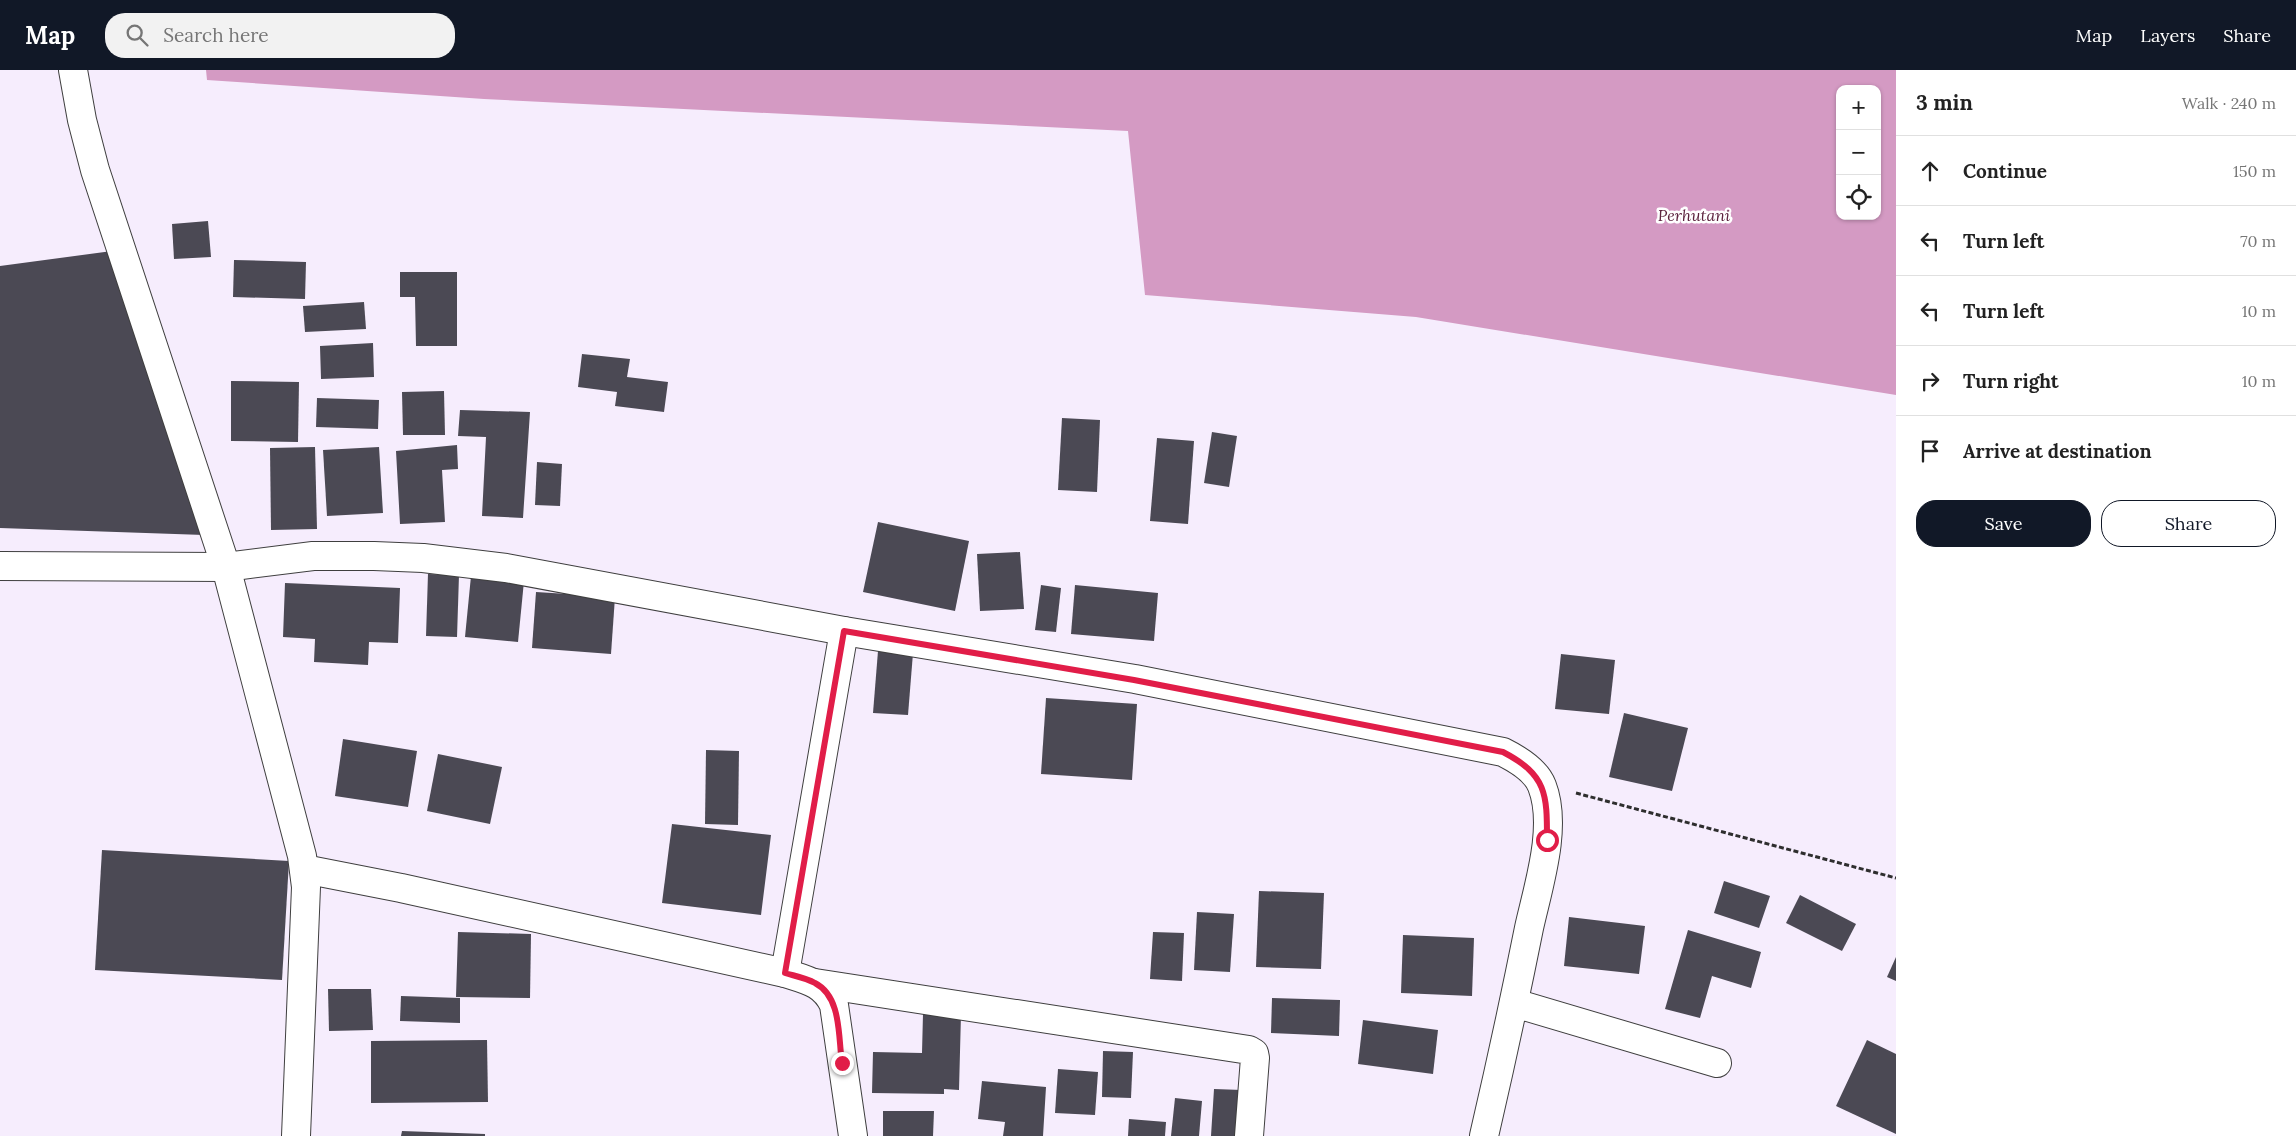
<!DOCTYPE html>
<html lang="en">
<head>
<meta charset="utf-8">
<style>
  body { margin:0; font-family:Lora,serif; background:#f2f2f2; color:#222 }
  .controls { position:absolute; right:15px; top:15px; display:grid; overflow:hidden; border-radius:10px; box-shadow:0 1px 4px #0004 }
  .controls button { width:45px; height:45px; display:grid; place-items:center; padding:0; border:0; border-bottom:1px solid #e0e0e0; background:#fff; color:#222; font:25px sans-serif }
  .stop { position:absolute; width:15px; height:15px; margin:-11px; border:4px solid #e11d48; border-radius:50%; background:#fff }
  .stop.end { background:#e11d48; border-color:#fff; box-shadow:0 1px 5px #0008 }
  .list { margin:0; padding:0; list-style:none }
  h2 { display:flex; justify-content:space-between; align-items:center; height:65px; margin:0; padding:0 20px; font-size:21px }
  h2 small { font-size:16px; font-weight:400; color:#767676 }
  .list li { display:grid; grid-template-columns:32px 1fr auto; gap:15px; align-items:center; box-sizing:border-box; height:70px; padding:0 20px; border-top:1px solid #e0e0e0 }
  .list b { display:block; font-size:19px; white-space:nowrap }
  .list em { font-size:16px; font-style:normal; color:#767676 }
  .actions { display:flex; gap:10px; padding:15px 20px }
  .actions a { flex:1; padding:11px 0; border:1px solid #111827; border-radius:20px; text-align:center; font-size:18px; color:#111827 }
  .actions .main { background:#111827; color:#fff }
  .icon { flex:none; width:28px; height:28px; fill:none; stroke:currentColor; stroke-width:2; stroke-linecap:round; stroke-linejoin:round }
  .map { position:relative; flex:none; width:1896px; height:1066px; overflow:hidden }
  header { display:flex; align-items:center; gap:30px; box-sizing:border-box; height:70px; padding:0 25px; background:#111827; color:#fff }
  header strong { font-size:24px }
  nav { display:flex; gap:28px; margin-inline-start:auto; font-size:18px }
  .search { width:350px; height:45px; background:#f2f2f2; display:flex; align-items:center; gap:12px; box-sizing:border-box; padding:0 18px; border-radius:20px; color:#767676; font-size:19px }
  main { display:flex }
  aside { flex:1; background:#fff }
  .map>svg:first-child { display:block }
  .forest { fill:#d49ac3; fill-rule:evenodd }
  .building { fill:#4b4954 }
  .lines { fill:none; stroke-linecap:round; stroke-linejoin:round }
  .minor-casing { stroke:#3f3f3f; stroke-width:30 }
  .path { stroke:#2e2e2e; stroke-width:3; stroke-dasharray:5 2.5; stroke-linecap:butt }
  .minor { stroke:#fff; stroke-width:28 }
  .route { stroke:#e11d48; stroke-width:6 }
  .labels { text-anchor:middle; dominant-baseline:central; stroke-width:5; stroke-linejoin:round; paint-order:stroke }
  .park-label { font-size:16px; font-style:italic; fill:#5d233e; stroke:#fff }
</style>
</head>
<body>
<header>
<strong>Map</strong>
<div class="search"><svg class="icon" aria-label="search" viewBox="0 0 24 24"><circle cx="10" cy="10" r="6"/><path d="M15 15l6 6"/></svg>Search here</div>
<nav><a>Map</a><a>Layers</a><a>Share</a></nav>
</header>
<main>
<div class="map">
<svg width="1896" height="1066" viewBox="0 0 1896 1066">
  <rect width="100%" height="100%" fill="#f6edfd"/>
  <path class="forest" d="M206,0H1896V325L1416,247L1145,225L1128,61L484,29L207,10ZM1840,19H1877V146H1840Z"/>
  <g class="building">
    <path d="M208,151L211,187L174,189L172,154Z"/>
    <path d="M112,181L204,465L0,458V196Z"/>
    <path d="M234,190L306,192L305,229L233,227Z"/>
    <path d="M400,202H457V276H416L415,227H400Z"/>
    <path d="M364,232L366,259L305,262L303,236Z"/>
    <path d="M373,273L374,307L321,309L320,276Z"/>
    <path d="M582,284L630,289L627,307L668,312L664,342L615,336L617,322L578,317Z"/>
    <path d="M231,311L299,312L298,372L231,371Z"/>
    <path d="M444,321L445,365H403L402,322Z"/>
    <path d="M317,328L379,330L378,359L316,357Z"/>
    <path d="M460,340L530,342L523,448L482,446L486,367L458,366Z"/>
    <path d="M1062,348L1100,350L1097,422L1058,420Z"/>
    <path d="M1212,362L1237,366L1229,417L1204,413Z"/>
    <path d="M1157,368L1194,371L1188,454L1150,451Z"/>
    <path d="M457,375L458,399L442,400L445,452L400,454L396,381Z"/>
    <path d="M315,377L317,459L271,460L270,378Z"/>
    <path d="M379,377L383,443L327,446L323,380Z"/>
    <path d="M537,392L562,394L560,436L535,435Z"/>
    <path d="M878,452L969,471L955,541L863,522Z"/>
    <path d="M1020,482L1024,539L980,541L977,484Z"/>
    <path d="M428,504L459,505L457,567L426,566Z"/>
    <path d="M471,506L524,511L518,572L465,567Z"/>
    <path d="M285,513L400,518L398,573L369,572L368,595L314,592L315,569L283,567Z"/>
    <path d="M1041,515L1061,518L1056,562L1035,560Z"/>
    <path d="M1075,515L1158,523L1154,571L1071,564Z"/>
    <path d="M536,522L615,527L611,584L532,578Z"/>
    <path d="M878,581L913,583L908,645L873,643Z"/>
    <path d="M1561,584L1615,590L1609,644L1555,639Z"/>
    <path d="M1046,628L1137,634L1132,710L1041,704Z"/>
    <path d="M1624,643L1688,658L1672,721L1609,707Z"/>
    <path d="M343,669L417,681L408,737L335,726Z"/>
    <path d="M706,680L739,681L738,755L705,754Z"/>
    <path d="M438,684L502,697L490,754L427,741Z"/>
    <path d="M672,754L771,765L761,845L662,833Z"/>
    <path d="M102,780L289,791L282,910L95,900Z"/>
    <path d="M1724,811L1770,826L1759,858L1714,843Z"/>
    <path d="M1259,821L1324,823L1321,899L1256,897Z"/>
    <path d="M1800,825L1856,854L1842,881L1786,853Z"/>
    <path d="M1197,842L1234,844L1230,902L1194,900Z"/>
    <path d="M1569,847L1645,856L1639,904L1564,896Z"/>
    <path d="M1688,860L1761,882L1751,918L1712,906L1700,948L1665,939Z"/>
    <path d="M458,862L531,864L530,928L456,927Z"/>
    <path d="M1153,862L1184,863L1182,911L1150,909Z"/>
    <path d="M1403,865L1474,868L1472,926L1401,923Z"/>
    <path d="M1896,887V911L1887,907Z"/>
    <path d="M328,919H371L373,960L329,961Z"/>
    <path d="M401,926L460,928V953L400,951Z"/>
    <path d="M1272,928L1340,930L1339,966L1271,963Z"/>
    <path d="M923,944H961L959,1020L944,1019V1024L872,1023L873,982L922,983Z"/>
    <path d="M1363,950L1438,960L1433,1004L1358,994Z"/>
    <path d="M487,970L488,1032L371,1033V971Z"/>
    <path d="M1867,970L1896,984V1064L1836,1036Z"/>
    <path d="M1103,981L1133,982L1131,1028L1102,1027Z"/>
    <path d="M1058,999L1098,1002L1095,1045L1055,1043Z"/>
    <path d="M982,1011L1046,1017L1043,1066H1003L1005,1052L978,1049Z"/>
    <path d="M1214,1019L1242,1020L1239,1066H1211Z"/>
    <path d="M1175,1028L1202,1031L1199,1066H1171Z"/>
    <path d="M883,1041H934L933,1066H883Z"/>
    <path d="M1129,1049L1166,1052L1165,1066H1128Z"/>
    <path d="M402,1061L485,1064V1066H401Z"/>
  </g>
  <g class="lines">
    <defs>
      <g id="minor">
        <path d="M73,0L82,50L95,100L226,497L302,786L306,817L296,1066"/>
        <path d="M0,496L226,497L313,486H374L423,488L506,498L844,561L1135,609L1503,682C1517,689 1536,700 1542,716C1558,757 1538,817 1529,858C1515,928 1500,997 1484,1066"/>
        <path d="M304,799L401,818L785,903C807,910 824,913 834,935L853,1066"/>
        <path d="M785,903L844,561"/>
        <path d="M815,913L1249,980L1254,983L1255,988L1249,1066"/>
        <path d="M1514,933L1717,993"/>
      </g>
    </defs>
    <use href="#minor" class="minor-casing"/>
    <path class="path" d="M1576,723L1896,808"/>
    <use href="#minor" class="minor"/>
  </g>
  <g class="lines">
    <path class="route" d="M842,993C838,967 842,927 815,913C806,908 795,906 785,903L844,561L1134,610L1503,682C1547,705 1547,724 1547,770"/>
  </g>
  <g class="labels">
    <g class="park-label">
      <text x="1694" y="145">Perhutani</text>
    </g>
  </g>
</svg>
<div class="controls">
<button>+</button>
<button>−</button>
<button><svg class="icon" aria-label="locate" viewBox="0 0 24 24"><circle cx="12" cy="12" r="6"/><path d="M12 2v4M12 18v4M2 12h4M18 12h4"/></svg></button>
</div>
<div class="stop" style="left:1547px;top:770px"></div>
<div class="stop end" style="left:842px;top:993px"></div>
</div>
<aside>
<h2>3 min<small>Walk · 240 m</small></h2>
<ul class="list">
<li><svg class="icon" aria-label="ahead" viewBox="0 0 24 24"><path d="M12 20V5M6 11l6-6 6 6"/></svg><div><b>Continue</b></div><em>150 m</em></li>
<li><svg class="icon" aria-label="left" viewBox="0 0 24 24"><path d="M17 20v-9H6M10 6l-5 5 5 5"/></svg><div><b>Turn left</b></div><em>70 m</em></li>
<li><svg class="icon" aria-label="left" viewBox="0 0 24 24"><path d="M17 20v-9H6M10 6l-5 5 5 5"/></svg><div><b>Turn left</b></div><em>10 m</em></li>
<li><svg class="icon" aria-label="right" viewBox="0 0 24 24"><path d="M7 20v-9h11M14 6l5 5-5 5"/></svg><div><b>Turn right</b></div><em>10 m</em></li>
<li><svg class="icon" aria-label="arrive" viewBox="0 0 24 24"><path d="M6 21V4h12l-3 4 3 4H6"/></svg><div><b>Arrive at destination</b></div></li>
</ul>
<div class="actions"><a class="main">Save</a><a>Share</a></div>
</aside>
</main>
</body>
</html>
